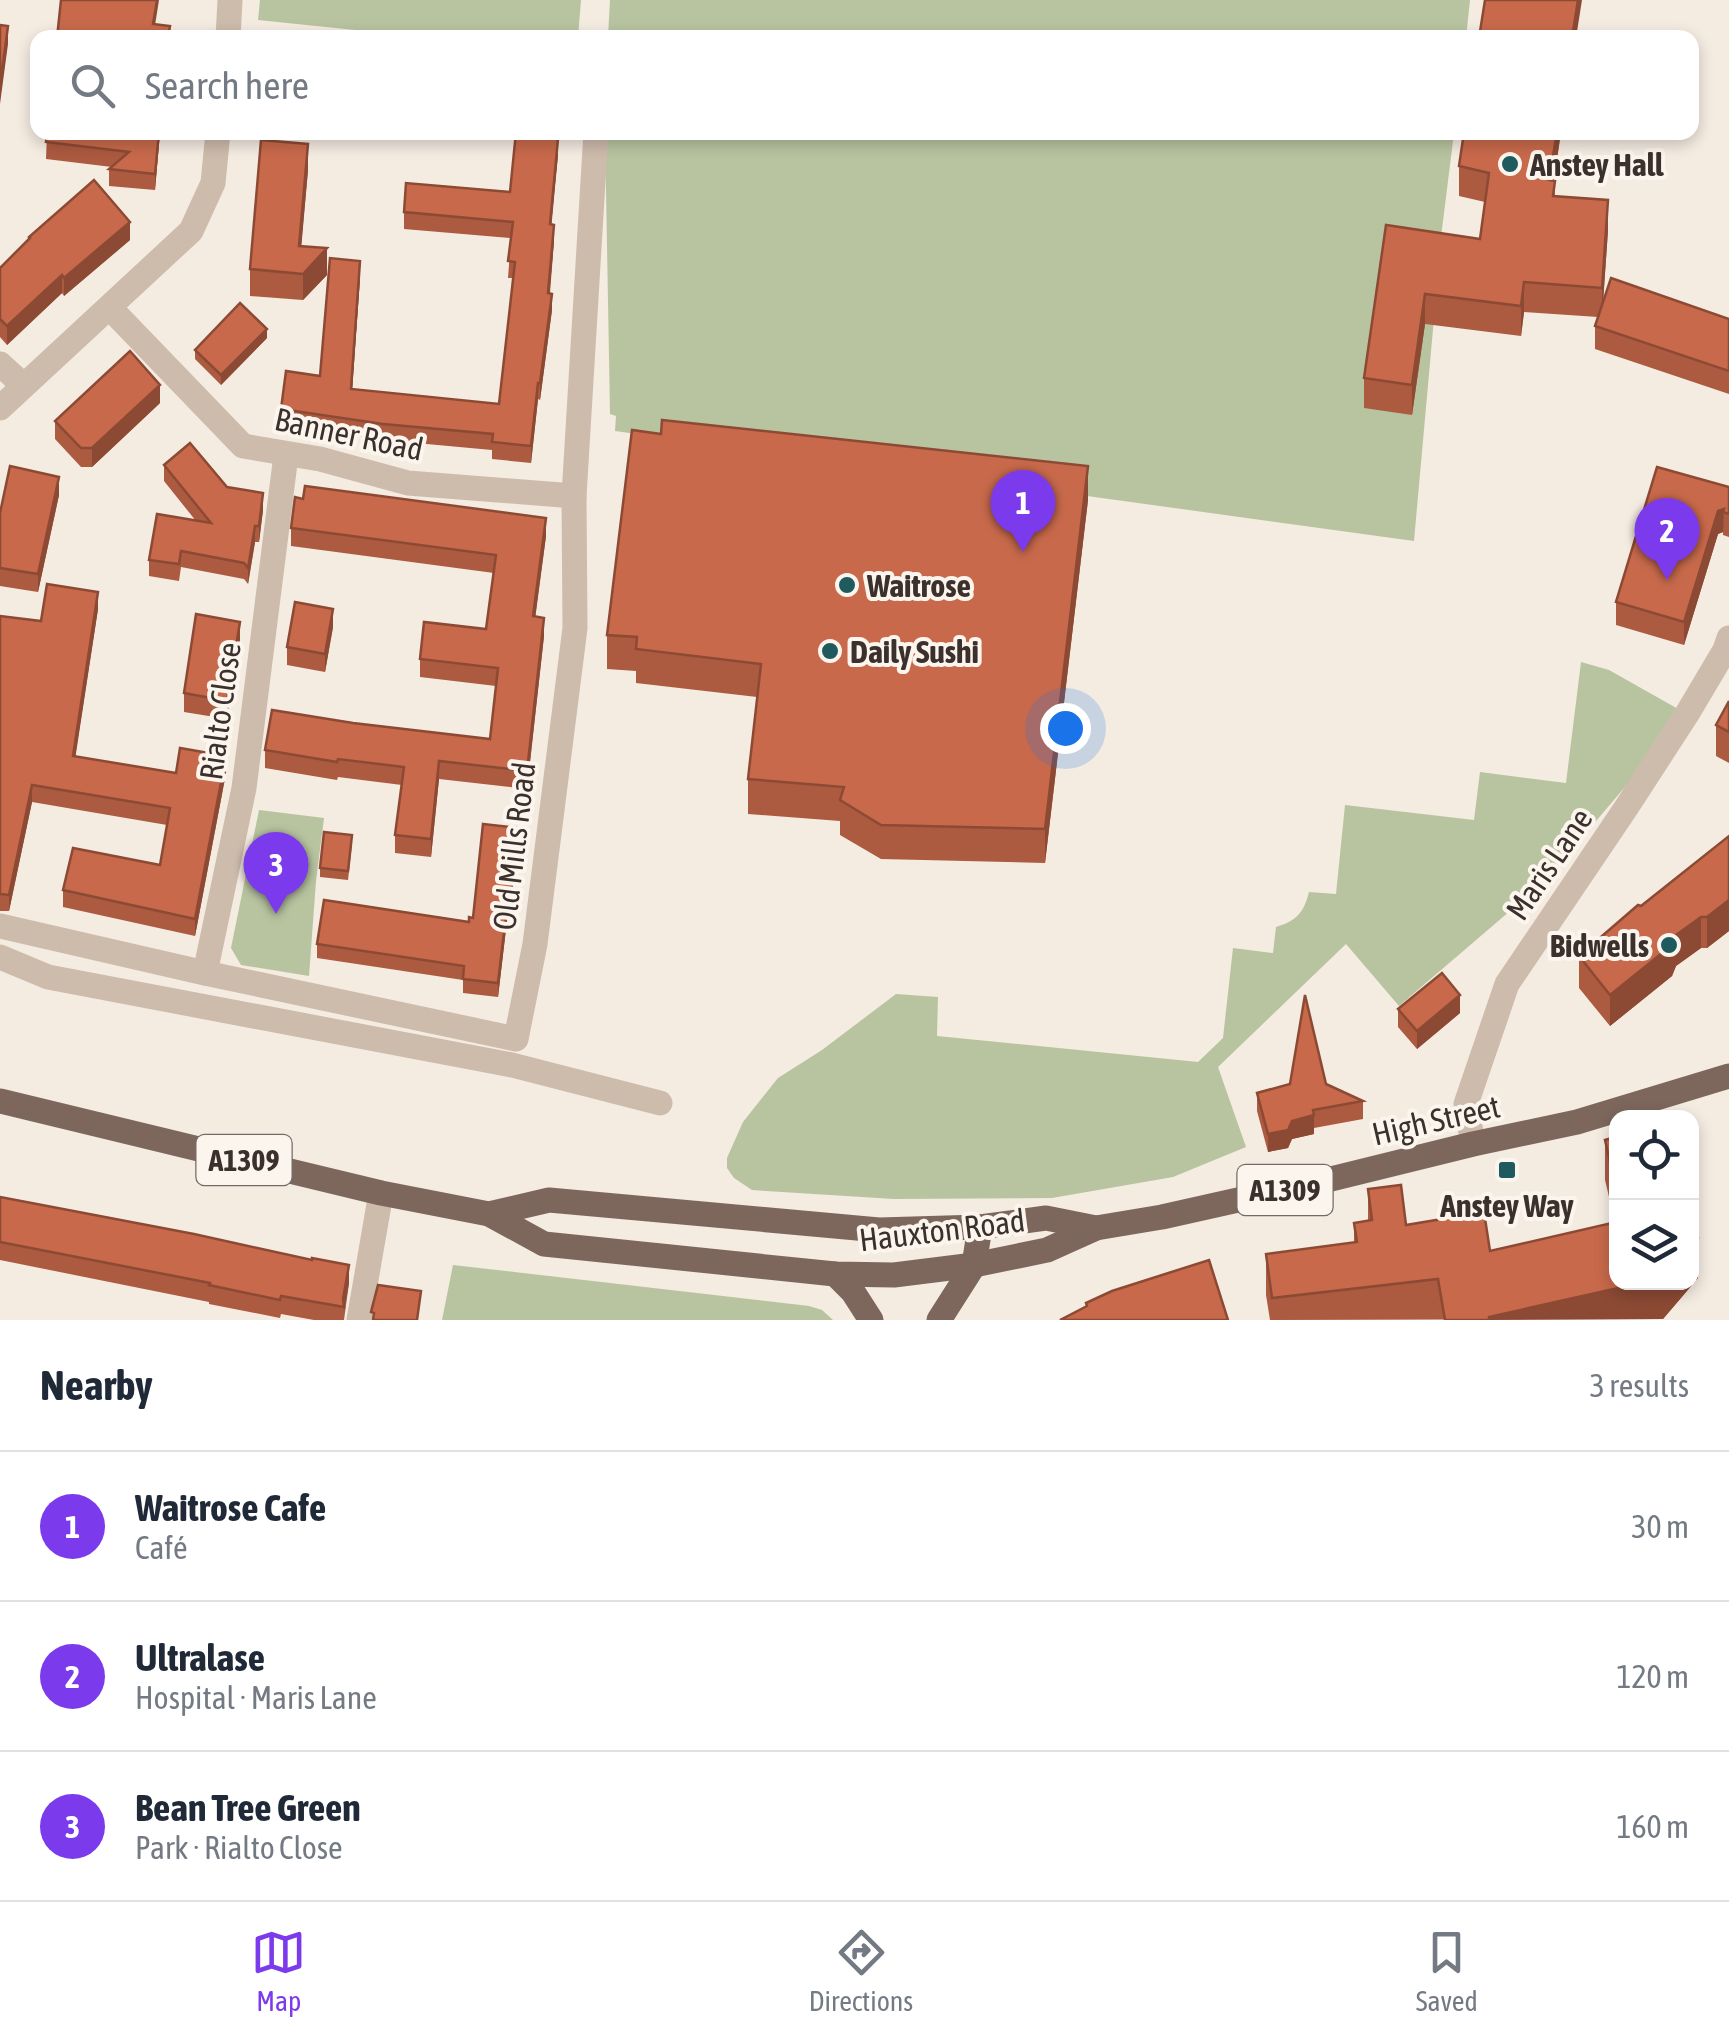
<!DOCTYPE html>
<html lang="en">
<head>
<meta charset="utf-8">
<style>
  body { margin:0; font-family:"Asap Condensed",sans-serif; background:#f2f2f3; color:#1f2937 }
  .controls { position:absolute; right:30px; bottom:30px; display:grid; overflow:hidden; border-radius:20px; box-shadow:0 5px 15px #0003 }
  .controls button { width:90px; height:90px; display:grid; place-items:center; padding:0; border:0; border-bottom:2px solid #e0e1e3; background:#fff; color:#1f2937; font:50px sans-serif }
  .you { position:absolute; left:1065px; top:728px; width:35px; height:35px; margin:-25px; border:8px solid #fff; border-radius:50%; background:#1a73e8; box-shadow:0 0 0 15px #1a73e833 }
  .badge { display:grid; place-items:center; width:65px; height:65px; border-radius:50%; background:#7c3aed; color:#fff; font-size:32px; font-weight:700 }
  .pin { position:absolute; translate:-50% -82px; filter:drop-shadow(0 2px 5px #0008) }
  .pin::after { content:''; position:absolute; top:52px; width:35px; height:30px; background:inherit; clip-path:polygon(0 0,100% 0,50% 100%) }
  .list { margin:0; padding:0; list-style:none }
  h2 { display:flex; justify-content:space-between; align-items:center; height:130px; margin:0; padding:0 40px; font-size:42px }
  h2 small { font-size:32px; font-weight:400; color:#747a83 }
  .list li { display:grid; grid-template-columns:65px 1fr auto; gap:30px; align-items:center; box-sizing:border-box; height:150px; padding:0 40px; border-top:2px solid #e0e1e3 }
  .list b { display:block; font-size:38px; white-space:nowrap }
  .list p { margin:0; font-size:32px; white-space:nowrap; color:#747a83 }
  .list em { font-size:32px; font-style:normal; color:#747a83 }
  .icon { flex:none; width:55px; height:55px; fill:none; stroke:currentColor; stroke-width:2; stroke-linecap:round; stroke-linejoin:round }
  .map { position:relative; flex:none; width:1729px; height:1320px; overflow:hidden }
  .search { position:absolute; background:#fff; box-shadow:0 5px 15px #0003; left:30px; right:30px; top:30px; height:110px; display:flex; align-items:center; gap:25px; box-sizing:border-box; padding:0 35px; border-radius:20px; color:#747a83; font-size:38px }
  .sheet { height:580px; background:#fff }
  nav { display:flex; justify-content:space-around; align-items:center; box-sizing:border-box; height:140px; border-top:2px solid #e0e1e3; background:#fff; font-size:28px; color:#747a83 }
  nav a { display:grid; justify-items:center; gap:5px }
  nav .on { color:#7c3aed }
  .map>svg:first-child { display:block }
  .green { fill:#b8c4a0 }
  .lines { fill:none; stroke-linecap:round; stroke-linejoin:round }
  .minor { stroke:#cdbbac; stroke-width:25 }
  .major { stroke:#7d675c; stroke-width:25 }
  .wall { fill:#ac5a40 }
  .shaded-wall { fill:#8c4a34 }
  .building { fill:#c8694b; stroke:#8c4a34; stroke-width:2.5 }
  .poi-dot { fill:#1f5a5e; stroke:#fbf5ee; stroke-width:4 }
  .labels { text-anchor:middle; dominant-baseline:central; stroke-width:8; stroke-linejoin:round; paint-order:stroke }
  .shield { fill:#fbf5ee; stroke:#756b66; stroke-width:2.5 }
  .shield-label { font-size:30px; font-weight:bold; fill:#3b302b }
  .poi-label { font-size:32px; font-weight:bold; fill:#3b302b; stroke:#fbf5ee; text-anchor:start }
  .street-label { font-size:32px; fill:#3b302b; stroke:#fbf5ee }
</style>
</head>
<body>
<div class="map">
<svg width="1729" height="1320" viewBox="0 0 1729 1320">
  <rect width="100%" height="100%" fill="#f4ebe1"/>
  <g class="green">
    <path d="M260,0H581L578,37H423L258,20Z"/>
    <path d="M610,0H1470L1466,38L608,37Z"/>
    <path d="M605,133H1454L1442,229L1414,541L615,431L616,416L610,414Z"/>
    <path d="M1581,662L1609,670L1687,714L1545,881L1399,1006L1346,944L1218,1067L1246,1147L1173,1177L1052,1198L894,1199L752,1190L734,1178L727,1168V1158L743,1122L778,1078L822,1050L896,994L938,997L937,1036L1198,1062L1223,1038L1233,948L1273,953L1276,927C1297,921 1304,912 1309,892L1336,894L1345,805L1474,820L1480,772L1566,783Z"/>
    <path d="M259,810L324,818L316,881L309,976L241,965L231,948Z"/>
    <path d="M453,1265L809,1306L822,1310L833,1320H442Z"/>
  </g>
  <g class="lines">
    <g class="minor">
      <path d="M228,38L230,0"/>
      <path d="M110,308L243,446L320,459L408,483L574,496"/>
      <path d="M0,364L23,385"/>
      <path d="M0,408L191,231L213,183L218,132"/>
      <path d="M0,926L205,973L516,1039L535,944L575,628L574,496L596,132"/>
      <path d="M0,957L48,977L512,1065L660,1103"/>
      <path d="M205,973L244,788L286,455"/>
      <path d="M1473,1144L1466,1104L1507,984L1626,808L1687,714L1725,650L1729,638"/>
      <path d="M359,1320L381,1193"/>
    </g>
    <g class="major">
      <path d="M0,1101L381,1193L489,1214L544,1244L835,1274L894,1275L974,1265L1047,1250L1096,1228L1162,1217L1327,1180L1473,1144L1577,1122L1729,1076"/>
      <path d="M489,1214L549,1200L879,1230L980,1227L1046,1218L1096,1228"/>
      <path d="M835,1274L853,1292L871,1320"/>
      <path d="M939,1320L974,1265L980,1227"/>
    </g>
  </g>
  <g class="wall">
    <path d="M47,132H160L155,190L109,186V169L112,167L46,159Z"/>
    <path d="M462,132H556L558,155L551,224L554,241L550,293L552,310L540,400L538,399L531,463L492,459V450L383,440L281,426V409L320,376L360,278L352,389L499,404L513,278H508L511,238L404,229V212L510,192L515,138Z"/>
    <path d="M1464,132H1561L1554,181L1555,196L1608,230L1603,302L1729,319V394L1595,349V326L1598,317L1524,312L1521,336L1425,324L1412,415L1364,408V378L1386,225L1480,239L1485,202L1459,196V166Z"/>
    <path d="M308,170L301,246L327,275L303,300L250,296V269Z"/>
    <path d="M29,237L130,240L64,296L62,293L7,345L0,337V268L29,240Z"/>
    <path d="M267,338L221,385L195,359V350Z"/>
    <path d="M160,403L92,467H81L55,439V421Z"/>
    <path d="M164,465L227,487L263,510L259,542H255L248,584L244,579L181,567L179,581L149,576V560L196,521L164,481Z"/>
    <path d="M1729,487V537L1723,535V532L1718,534L1684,645L1616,625V602Z"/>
    <path d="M59,495L38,592L0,586V513Z"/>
    <path d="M1088,500L1045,863L881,859L840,835V821L748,814V779L757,697L636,683V671L607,669V635Z"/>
    <path d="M291,528L546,536L535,617L544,636L527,789L439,779L431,857L395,853V835L402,785L338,777L337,780L265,768V750L353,723L490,739L496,686L420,677V659L486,629L494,573L291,546Z"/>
    <path d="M98,609L75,757L176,773H226L195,936L63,907V890L160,865L167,825L32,802L9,911H0V616L41,621Z"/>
    <path d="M333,627L325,672L287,665V647Z"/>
    <path d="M240,640L227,719L184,712V693Z"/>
    <path d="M1729,701V763L1716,756V725Z"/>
    <path d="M1729,836V931L1707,948H1701L1676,966L1672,976L1610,1026L1579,988V956Z"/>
    <path d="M518,842L510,913L508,912L498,997L463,993V980L317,958V944L469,922Z"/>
    <path d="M352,844L348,880L320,877V868Z"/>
    <path d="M1398,1009L1460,1013L1417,1049L1398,1027Z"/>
    <path d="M1326,1084L1363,1101V1119L1314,1128V1134L1292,1139L1288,1148L1268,1152L1257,1111V1093Z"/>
    <path d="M1616,1137V1282L1698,1278L1663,1319L1270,1320L1266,1295V1254L1354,1243V1223L1368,1221V1189L1406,1225L1490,1251L1615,1222L1605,1180V1140Z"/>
    <path d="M0,1197L349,1283L344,1320H314L281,1314L280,1318L209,1304V1302L0,1260Z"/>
  </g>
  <g class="shaded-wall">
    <path d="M157,0H159L153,38V24Z"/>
    <path d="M1578,0H1582L1576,38H1572Z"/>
    <path d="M8,26V44L0,104V86Z"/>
    <path d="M159,132H160L155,190V174Z"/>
    <path d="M1557,132H1561L1549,210V180Z"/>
    <path d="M558,139V155L550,241V224Z"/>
    <path d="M308,144V170L299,273V246Z"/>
    <path d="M1608,200V230L1602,318V288Z"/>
    <path d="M130,222V240L64,296V278Z"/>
    <path d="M554,225V241L548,310V293Z"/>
    <path d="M327,248V275L303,300V274Z"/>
    <path d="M360,261V278L351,406V389Z"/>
    <path d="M62,275V293L7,345V326Z"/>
    <path d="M1524,282V312L1521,336V306Z"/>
    <path d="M552,294V310L540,400V383Z"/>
    <path d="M1425,294V324L1412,415V385Z"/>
    <path d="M267,329V338L221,385V375Z"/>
    <path d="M538,383V399L531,463V446Z"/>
    <path d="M160,385V403L92,467V448Z"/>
    <path d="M1088,466V500L1045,863V829Z"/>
    <path d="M59,477V495L38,592V574Z"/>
    <path d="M263,493V510L259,542V526Z"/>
    <path d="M1724,509L1723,532L1718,534L1684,645V622L1718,511Z"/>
    <path d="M546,518V536L533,635V616Z"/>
    <path d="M255,526V542L248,584V568Z"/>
    <path d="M98,592V609L73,773V756Z"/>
    <path d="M333,609V627L325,672V654Z"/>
    <path d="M544,618V636L527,789V771Z"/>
    <path d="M240,622V640L227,719V701Z"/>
    <path d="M226,756V773L195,936V919Z"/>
    <path d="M439,761V779L431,857V839Z"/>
    <path d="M32,785V802L9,911V895Z"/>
    <path d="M518,828V842L510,913V899Z"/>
    <path d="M508,898V912L498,997V983Z"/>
    <path d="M1729,900V931L1707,948V917Z"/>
    <path d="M1701,917V948L1676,966L1672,976L1610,1026V995L1676,935Z"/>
    <path d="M1460,995V1013L1417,1049V1031Z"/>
    <path d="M1314,1115V1134L1292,1139L1288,1148L1268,1152V1134L1292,1121Z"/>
    <path d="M1698,1238V1278L1663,1319L1489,1320V1317L1645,1282H1692V1245Z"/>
    <path d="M349,1265V1283L344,1312L343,1299Z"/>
  </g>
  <g class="building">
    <path d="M61,0H157L153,24L170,26L168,38H57Z"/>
    <path d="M1485,0H1578L1572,38H1479Z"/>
    <path d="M0,25L8,26L0,86Z"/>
    <path d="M47,132H159L155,174L109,169L129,152L46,142Z"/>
    <path d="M516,132H555L554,138L558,139L550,224L554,225L548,293L552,294L540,383H538L531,446L492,442L493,434L383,424L281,409L286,371L320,376L330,258L360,261L351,389L499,404L515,262L508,261L513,222L404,212L406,183L510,192Z"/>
    <path d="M1464,132H1557L1549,180L1555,181L1553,196L1608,200L1602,288L1524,282L1521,306L1425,294L1412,385L1364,378L1386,225L1480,239L1489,173L1459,166Z"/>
    <path d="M261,140L308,144L299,246L327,248L303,274L250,269Z"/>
    <path d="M94,180L130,222L64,278L62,275L7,326L0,319V268L30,238L29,237Z"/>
    <path d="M1611,278L1729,319V371L1595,326Z"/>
    <path d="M240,303L267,329L221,375L195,350Z"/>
    <path d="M130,351L160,385L92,448H81L55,421Z"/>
    <path d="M662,420L1088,466L1045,829L881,825L840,800L844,787L748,779L761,664L636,649L637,637L607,635L632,430L661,434Z"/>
    <path d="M190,443L227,487L263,493L259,526H255L248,568L244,563L181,551L179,564L149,560L157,514L211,523L164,465Z"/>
    <path d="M10,466L59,477L38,574L0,568V513Z"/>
    <path d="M1657,467L1729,487V514L1723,512L1724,509L1718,511L1684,622L1616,602Z"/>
    <path d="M305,486L546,518L533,616L544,618L527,771L439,761L431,839L395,835L404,767L338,759L337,762L265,750L272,710L353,723L490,739L498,668L420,659L424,622L486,629L496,555L291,528L295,497L303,499Z"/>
    <path d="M47,584L98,592L73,756L176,773L180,748L226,756L195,919L63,890L73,848L160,865L170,808L32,785L9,895L0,894V616L41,621Z"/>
    <path d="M295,602L333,609L325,654L287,647Z"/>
    <path d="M196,614L240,622L227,701L184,693Z"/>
    <path d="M1729,701V732L1716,725Z"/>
    <path d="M483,824L518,828L510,899L508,898L498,983L463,979L464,966L317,944L324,900L469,922V917L473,918Z"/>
    <path d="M324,832L352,835L348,871L320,868Z"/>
    <path d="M1729,836V900L1707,917H1701L1676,935L1672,945L1610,995L1579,956L1638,905L1641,906Z"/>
    <path d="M1442,973L1460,995L1417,1031L1398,1009Z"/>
    <path d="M1305,995L1326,1084L1363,1101L1313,1110L1314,1115L1292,1121L1288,1130L1268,1134L1257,1093L1290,1084Z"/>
    <path d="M1616,1137V1188L1605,1140Z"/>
    <path d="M1401,1185L1406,1225L1484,1212L1490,1251L1616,1222V1282H1645L1489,1317V1320H1445L1438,1279L1272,1298L1266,1254L1357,1242L1354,1223L1372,1220L1368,1189Z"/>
    <path d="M0,1197L194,1234L312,1260V1258L349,1265L343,1299L344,1307L281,1296L280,1300L209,1285L210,1283L0,1242Z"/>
    <path d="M1692,1207L1698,1238L1692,1245Z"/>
    <path d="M1209,1260L1228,1320H1060L1087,1306L1086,1303L1112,1291Z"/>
    <path d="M378,1285L421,1291L417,1320H373L374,1313L371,1312Z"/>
  </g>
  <g class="poi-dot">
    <circle cx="1510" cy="164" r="10"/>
    <circle cx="847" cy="585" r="10"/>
    <circle cx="830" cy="651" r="10"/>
    <circle cx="1669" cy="945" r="10"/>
    <rect x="1497" y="1160" width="20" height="20" rx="5"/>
  </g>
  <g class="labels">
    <g class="shield">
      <rect x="196.5" y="1135" width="95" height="50" rx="8"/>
      <rect x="1237.5" y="1165" width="95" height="50" rx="8"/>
    </g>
    <g class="shield-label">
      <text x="244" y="1160">A1309</text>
      <text x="1285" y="1190">A1309</text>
    </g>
    <g class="poi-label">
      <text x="1530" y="164">Anstey Hall</text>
      <text x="867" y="585">Waitrose</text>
      <text x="850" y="651">Daily Sushi</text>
      <text x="1649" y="945" text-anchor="end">Bidwells</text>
      <text x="1507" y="1205" text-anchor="middle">Anstey Way</text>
    </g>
    <g class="street-label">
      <text transform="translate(349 434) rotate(12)">Banner Road</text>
      <text transform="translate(220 711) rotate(-82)">Rialto Close</text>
      <text transform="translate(514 846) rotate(-83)">Old Mills Road</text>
      <text transform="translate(1549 864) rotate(-56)">Maris Lane</text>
      <text transform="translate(1436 1120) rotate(-13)">High Street</text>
      <text transform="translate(942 1230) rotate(-7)">Hauxton Road</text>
    </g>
  </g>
</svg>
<div class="controls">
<button><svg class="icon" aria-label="locate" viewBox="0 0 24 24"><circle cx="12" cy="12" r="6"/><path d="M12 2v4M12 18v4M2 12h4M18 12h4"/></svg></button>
<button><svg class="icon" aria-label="layers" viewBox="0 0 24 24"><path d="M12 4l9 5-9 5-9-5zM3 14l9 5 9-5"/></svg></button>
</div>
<div class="you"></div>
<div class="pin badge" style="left:1023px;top:552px">1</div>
<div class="pin badge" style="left:1667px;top:580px">2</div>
<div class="pin badge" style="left:276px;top:914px">3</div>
<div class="search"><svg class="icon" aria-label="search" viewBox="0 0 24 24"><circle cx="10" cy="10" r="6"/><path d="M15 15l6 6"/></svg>Search here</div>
</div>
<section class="sheet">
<h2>Nearby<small>3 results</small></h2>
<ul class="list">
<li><span class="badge">1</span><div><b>Waitrose Cafe</b><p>Café</p></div><em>30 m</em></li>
<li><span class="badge">2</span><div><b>Ultralase</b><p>Hospital · Maris Lane</p></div><em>120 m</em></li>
<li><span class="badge">3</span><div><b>Bean Tree Green</b><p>Park · Rialto Close</p></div><em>160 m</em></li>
</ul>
</section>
<nav>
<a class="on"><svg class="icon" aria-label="map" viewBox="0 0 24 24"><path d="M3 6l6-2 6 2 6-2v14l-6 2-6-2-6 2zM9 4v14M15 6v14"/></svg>Map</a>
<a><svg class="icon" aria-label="directions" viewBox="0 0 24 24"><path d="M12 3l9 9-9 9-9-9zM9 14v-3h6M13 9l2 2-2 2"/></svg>Directions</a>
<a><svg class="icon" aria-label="saved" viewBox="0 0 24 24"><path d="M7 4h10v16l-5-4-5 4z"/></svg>Saved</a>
</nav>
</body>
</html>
